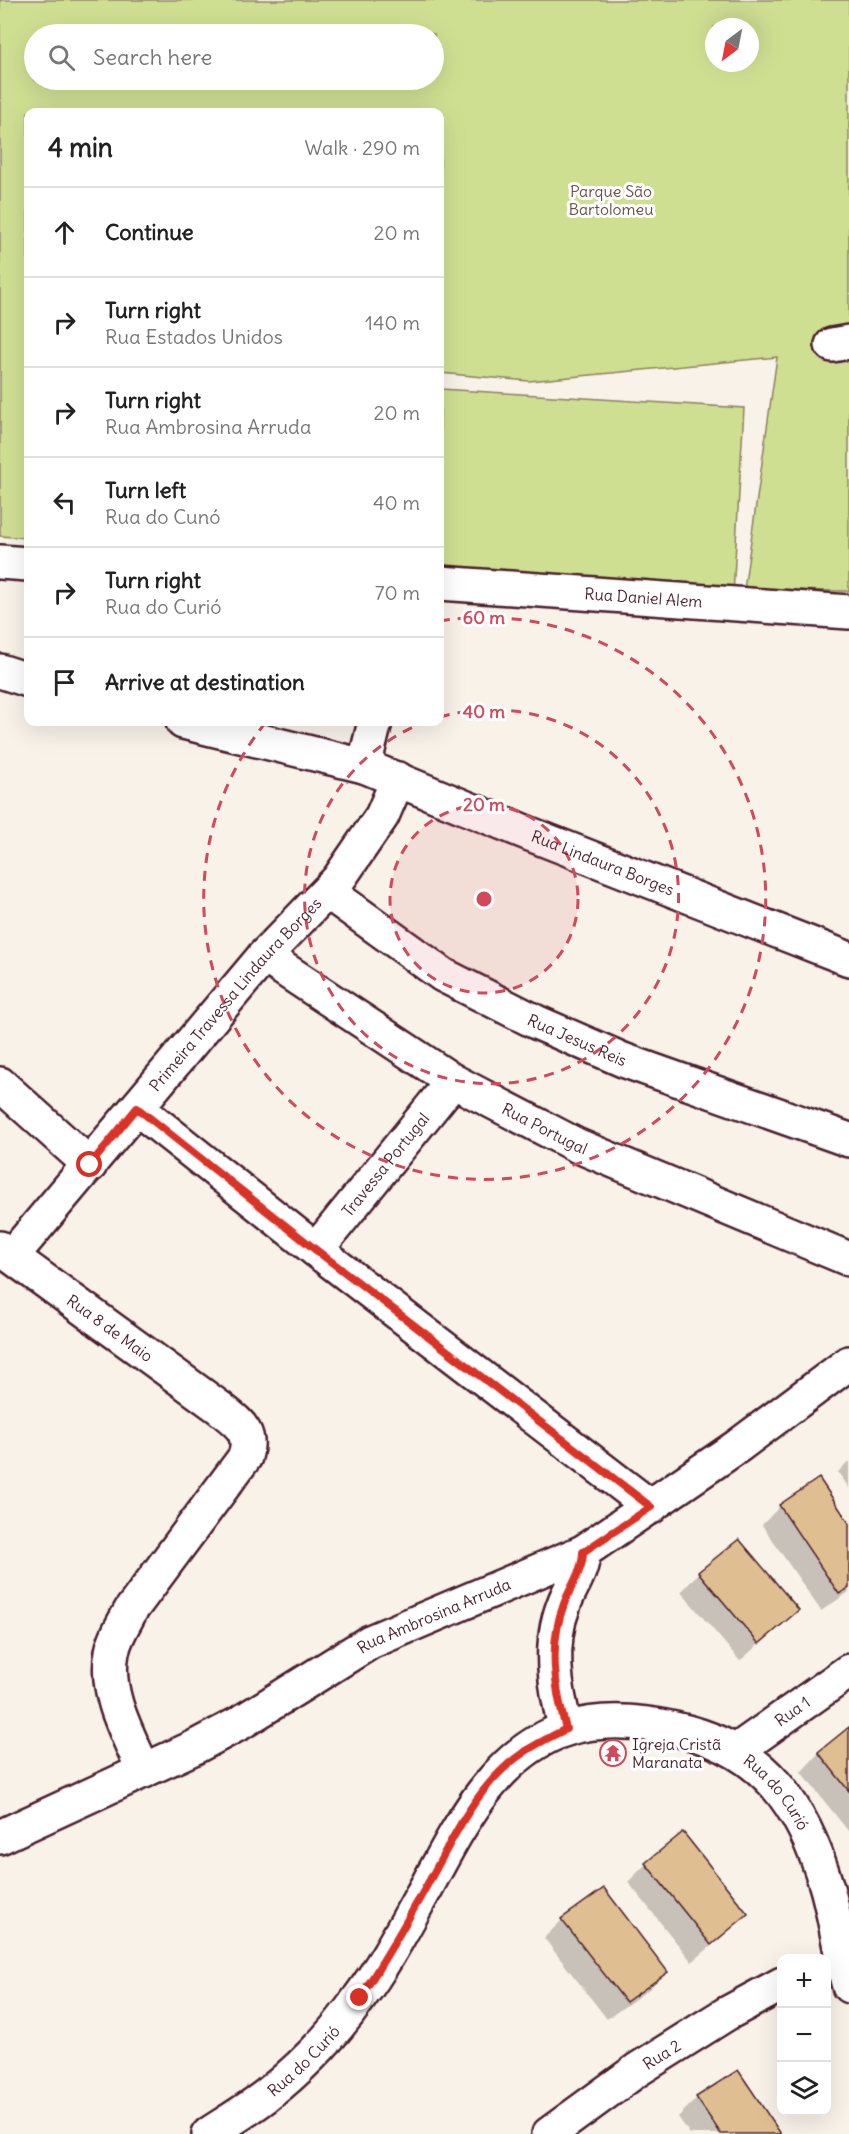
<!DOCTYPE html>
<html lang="en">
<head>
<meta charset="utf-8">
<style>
  body { margin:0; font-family:Delius,sans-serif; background:#f2f2f2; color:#222 }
  .controls { position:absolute; right:18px; bottom:18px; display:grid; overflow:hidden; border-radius:12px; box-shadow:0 6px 24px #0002 }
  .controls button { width:54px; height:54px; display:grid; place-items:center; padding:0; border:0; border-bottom:2px solid #e0e0e0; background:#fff; color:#222; font:30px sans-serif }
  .compass { position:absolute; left:705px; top:18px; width:54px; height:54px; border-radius:50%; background:#fff; box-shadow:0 6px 24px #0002; rotate:212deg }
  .stop { position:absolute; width:18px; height:18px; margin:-14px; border:4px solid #d93025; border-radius:50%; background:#fff }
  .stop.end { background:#d93025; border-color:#fff; box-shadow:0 2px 6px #0008 }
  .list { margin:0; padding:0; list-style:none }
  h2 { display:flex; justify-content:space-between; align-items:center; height:78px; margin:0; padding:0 24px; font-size:26px }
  h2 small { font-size:20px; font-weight:400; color:#767676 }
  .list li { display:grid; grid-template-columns:39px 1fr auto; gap:18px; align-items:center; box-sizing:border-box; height:90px; padding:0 24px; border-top:2px solid #e0e0e0 }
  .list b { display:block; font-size:22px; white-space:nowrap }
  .list p { margin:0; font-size:20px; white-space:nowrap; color:#767676 }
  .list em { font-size:20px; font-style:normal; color:#767676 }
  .icon { flex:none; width:33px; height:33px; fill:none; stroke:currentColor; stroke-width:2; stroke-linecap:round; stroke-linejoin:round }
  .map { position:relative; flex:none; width:849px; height:2134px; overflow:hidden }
  .search { position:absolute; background:#fff; box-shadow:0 6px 24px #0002; left:24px; top:24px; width:420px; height:66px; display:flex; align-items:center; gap:15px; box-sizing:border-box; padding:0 21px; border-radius:33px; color:#767676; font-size:22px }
  .panel { position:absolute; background:#fff; box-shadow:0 6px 24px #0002; left:24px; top:108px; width:420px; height:618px; border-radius:12px }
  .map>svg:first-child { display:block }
  .green { fill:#cfdf92; stroke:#8c7f5e; stroke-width:1.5; fill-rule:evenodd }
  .shadow { fill:#0003 }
  .building { fill:#dfbe91; stroke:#4a1f2b; stroke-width:1.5 }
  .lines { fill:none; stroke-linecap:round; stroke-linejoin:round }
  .street-casing { stroke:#4a1f2b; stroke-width:38 }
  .secondary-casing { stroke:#4a1f2b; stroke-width:38 }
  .street { stroke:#fff; stroke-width:33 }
  .secondary { stroke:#fff; stroke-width:33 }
  .route { stroke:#d93025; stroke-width:8 }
  .ring { fill:none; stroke:#d1495b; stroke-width:3; stroke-dasharray:10 8 }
  .labels { text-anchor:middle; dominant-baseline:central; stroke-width:6; stroke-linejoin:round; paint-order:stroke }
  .park-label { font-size:16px; fill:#6b4f45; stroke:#fff }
  .street-label { font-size:16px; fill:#4a1f2b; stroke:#fff }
  .poi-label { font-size:16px; fill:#4a1f2b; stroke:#fff; text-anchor:start }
  .centre { fill:#d1495b; stroke:#fff; stroke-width:3 }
  .ring-label { font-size:18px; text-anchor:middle; font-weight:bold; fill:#d1495b; stroke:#fff; stroke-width:6; stroke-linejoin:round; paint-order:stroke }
</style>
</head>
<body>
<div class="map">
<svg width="849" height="2134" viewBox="0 0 849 2134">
  <rect width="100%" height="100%" fill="#f9f2e9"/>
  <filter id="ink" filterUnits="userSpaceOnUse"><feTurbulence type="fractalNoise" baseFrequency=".0167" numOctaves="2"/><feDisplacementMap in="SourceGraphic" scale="12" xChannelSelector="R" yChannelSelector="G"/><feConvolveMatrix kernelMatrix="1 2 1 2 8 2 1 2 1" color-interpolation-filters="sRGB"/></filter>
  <g filter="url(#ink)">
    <g class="green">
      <path d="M0,0H849V591L744,590L777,357L529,381L440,373V112H28V538L0,536ZM714,27H750V63H714ZM34,34H434V80H34Z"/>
      <path d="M440,389L744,408L733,594L440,576Z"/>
    </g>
    <g class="shadow">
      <path d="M849,1461V1488L838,1472Z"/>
      <path d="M818,1480L849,1526V1592L821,1611L762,1525L780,1506Z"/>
      <path d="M739,1541L797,1610L740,1661L681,1592L699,1573Z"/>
      <path d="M849,1729V1832L801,1772L819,1753Z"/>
      <path d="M646,1864L746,1914L728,1932L692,1962L628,1882Z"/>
      <path d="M562,1920L666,1972L648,1990L607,2019L544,1938Z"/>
      <path d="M738,2072L779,2134H690L678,2117L697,2098Z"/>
    </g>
    <g class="building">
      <path d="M819,1478L849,1523V1588L839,1594L779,1505Z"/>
      <path d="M739,1539L799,1610L759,1644L698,1572Z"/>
      <path d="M849,1727V1791L818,1752Z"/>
      <path d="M683,1832L748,1914L711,1945L645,1863Z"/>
      <path d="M604,1888L668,1972L626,2002L561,1919Z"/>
      <path d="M738,2070L781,2134H721L696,2097Z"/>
    </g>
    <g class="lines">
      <defs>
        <g id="street">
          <path d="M832,345L849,342"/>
          <path d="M0,562L28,564"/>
          <path id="s1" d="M440,583L849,612"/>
          <path d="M0,671L28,680"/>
          <path id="s2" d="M183,722L364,766L530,834L849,959"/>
          <path d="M364,766L375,722"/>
          <path id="s3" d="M328,892L443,975L536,1022L623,1060L849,1140"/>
          <path id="s4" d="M264,956L453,1081L576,1145L849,1259"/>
          <path d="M0,1084L90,1165"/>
          <path d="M137,1108L316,1250L651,1507"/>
          <path id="s5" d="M0,1248L220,1408C238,1423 253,1431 245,1457L131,1610C124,1623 115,1637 112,1652C104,1694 128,1734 144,1771"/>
          <path id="s6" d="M316,1250L453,1081"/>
          <path id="s7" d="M12,1256L264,956L338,880L382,816L398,779"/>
          <path id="s8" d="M736,1751L849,1671"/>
          <path id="s9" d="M549,2134L637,2070L726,2014L782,1984"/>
        </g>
        <g id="secondary">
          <path d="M566,1729C555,1689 548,1645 564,1604C570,1587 583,1571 583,1552"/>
          <path id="s10" d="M0,1837L193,1748L240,1723L370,1642L583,1552L738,1446L849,1363"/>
          <path id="s11" d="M209,2134C229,2121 249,2109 267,2095C301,2068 335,2033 360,1997C386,1962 406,1923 427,1886C460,1825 496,1752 566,1729C601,1718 640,1721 675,1729C764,1748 803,1805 827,1888C836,1920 840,1954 849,1986"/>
        </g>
      </defs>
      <use href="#street" class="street-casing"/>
      <use href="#secondary" class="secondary-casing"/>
      <use href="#street" class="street"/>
      <use href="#secondary" class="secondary"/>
    </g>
  </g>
  <g class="lines" filter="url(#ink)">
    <path class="route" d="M90,1165L137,1108L316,1250L651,1507L583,1552C583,1571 570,1587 564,1604C548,1645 555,1689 566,1729C542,1741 520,1752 501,1771C468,1803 448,1848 426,1887C405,1925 383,1962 360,1998"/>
  </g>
  <circle cx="484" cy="899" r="94" fill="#d1495b" fill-opacity=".12"/>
  <g class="ring">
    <circle cx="484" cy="899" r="94"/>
    <path d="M440 717A187 187 0 1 1 425 722"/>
    <path d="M440 621A281 281 0 1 1 266 722"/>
  </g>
  <defs>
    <symbol id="temple-ring" viewBox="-11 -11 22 22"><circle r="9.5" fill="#fff" stroke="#d1495b" stroke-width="1.5"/><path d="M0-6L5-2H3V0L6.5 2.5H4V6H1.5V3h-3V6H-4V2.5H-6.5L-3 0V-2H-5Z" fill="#d1495b"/></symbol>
  </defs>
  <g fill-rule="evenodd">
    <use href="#temple-ring" x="598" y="1738" width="30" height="30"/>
  </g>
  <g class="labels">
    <g class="park-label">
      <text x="611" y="191">Parque São<tspan x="611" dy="18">Bartolomeu</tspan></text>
    </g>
    <g class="street-label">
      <text stroke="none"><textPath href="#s1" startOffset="204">Rua Daniel Alem</textPath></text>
      <text stroke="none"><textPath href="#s2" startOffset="444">Rua Lindaura Borges</textPath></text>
      <text stroke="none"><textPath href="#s7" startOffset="344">Primeira Travessa Lindaura Borges</textPath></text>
      <text stroke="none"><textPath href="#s3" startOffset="291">Rua Jesus Reis</textPath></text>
      <text stroke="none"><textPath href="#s4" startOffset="330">Rua Portugal</textPath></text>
      <text stroke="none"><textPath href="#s6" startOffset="110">Travessa Portugal</textPath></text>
      <text stroke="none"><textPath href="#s5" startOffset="136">Rua 8 de Maio</textPath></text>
      <text stroke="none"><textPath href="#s10" startOffset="488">Rua Ambrosina Arruda</textPath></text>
      <text stroke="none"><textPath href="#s8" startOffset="69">Rua 1</textPath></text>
      <text stroke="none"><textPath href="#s11" startOffset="784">Rua do Curió</textPath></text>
      <text stroke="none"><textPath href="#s9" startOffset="138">Rua 2</textPath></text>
      <text stroke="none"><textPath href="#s11" startOffset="120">Rua do Curió</textPath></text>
    </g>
    <g class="poi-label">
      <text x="632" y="1744">Igreja Cristã<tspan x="632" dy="18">Maranata</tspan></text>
    </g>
  </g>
  <circle cx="484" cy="899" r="9" class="centre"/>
  <g class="ring-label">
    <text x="484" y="624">60 m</text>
    <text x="484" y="718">40 m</text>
    <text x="484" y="811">20 m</text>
  </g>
</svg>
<div class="controls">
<button>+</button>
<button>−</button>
<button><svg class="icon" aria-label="layers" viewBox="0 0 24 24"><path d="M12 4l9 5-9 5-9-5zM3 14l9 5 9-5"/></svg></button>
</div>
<svg class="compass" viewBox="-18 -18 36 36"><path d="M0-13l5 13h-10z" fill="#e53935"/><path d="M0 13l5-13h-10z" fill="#767676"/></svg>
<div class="stop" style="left:90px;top:1165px"></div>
<div class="stop end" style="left:360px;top:1998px"></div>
<div class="search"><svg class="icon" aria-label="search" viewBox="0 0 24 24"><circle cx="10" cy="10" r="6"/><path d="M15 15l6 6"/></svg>Search here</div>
<section class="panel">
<h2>4 min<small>Walk · 290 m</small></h2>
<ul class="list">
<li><svg class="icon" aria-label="ahead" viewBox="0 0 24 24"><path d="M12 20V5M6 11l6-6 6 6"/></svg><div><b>Continue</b></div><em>20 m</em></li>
<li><svg class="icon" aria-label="right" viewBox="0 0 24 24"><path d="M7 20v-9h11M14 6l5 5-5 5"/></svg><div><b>Turn right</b><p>Rua Estados Unidos</p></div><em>140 m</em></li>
<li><svg class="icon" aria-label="right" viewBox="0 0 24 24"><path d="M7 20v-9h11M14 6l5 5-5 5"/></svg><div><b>Turn right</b><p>Rua Ambrosina Arruda</p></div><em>20 m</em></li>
<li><svg class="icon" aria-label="left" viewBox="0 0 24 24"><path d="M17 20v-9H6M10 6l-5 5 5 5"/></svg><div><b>Turn left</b><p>Rua do Cunó</p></div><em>40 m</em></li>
<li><svg class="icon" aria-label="right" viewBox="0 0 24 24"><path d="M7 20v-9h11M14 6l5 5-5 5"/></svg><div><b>Turn right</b><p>Rua do Curió</p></div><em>70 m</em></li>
<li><svg class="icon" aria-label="arrive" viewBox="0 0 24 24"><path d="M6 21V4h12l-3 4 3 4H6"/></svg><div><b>Arrive at destination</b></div></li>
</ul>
</section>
</div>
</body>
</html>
